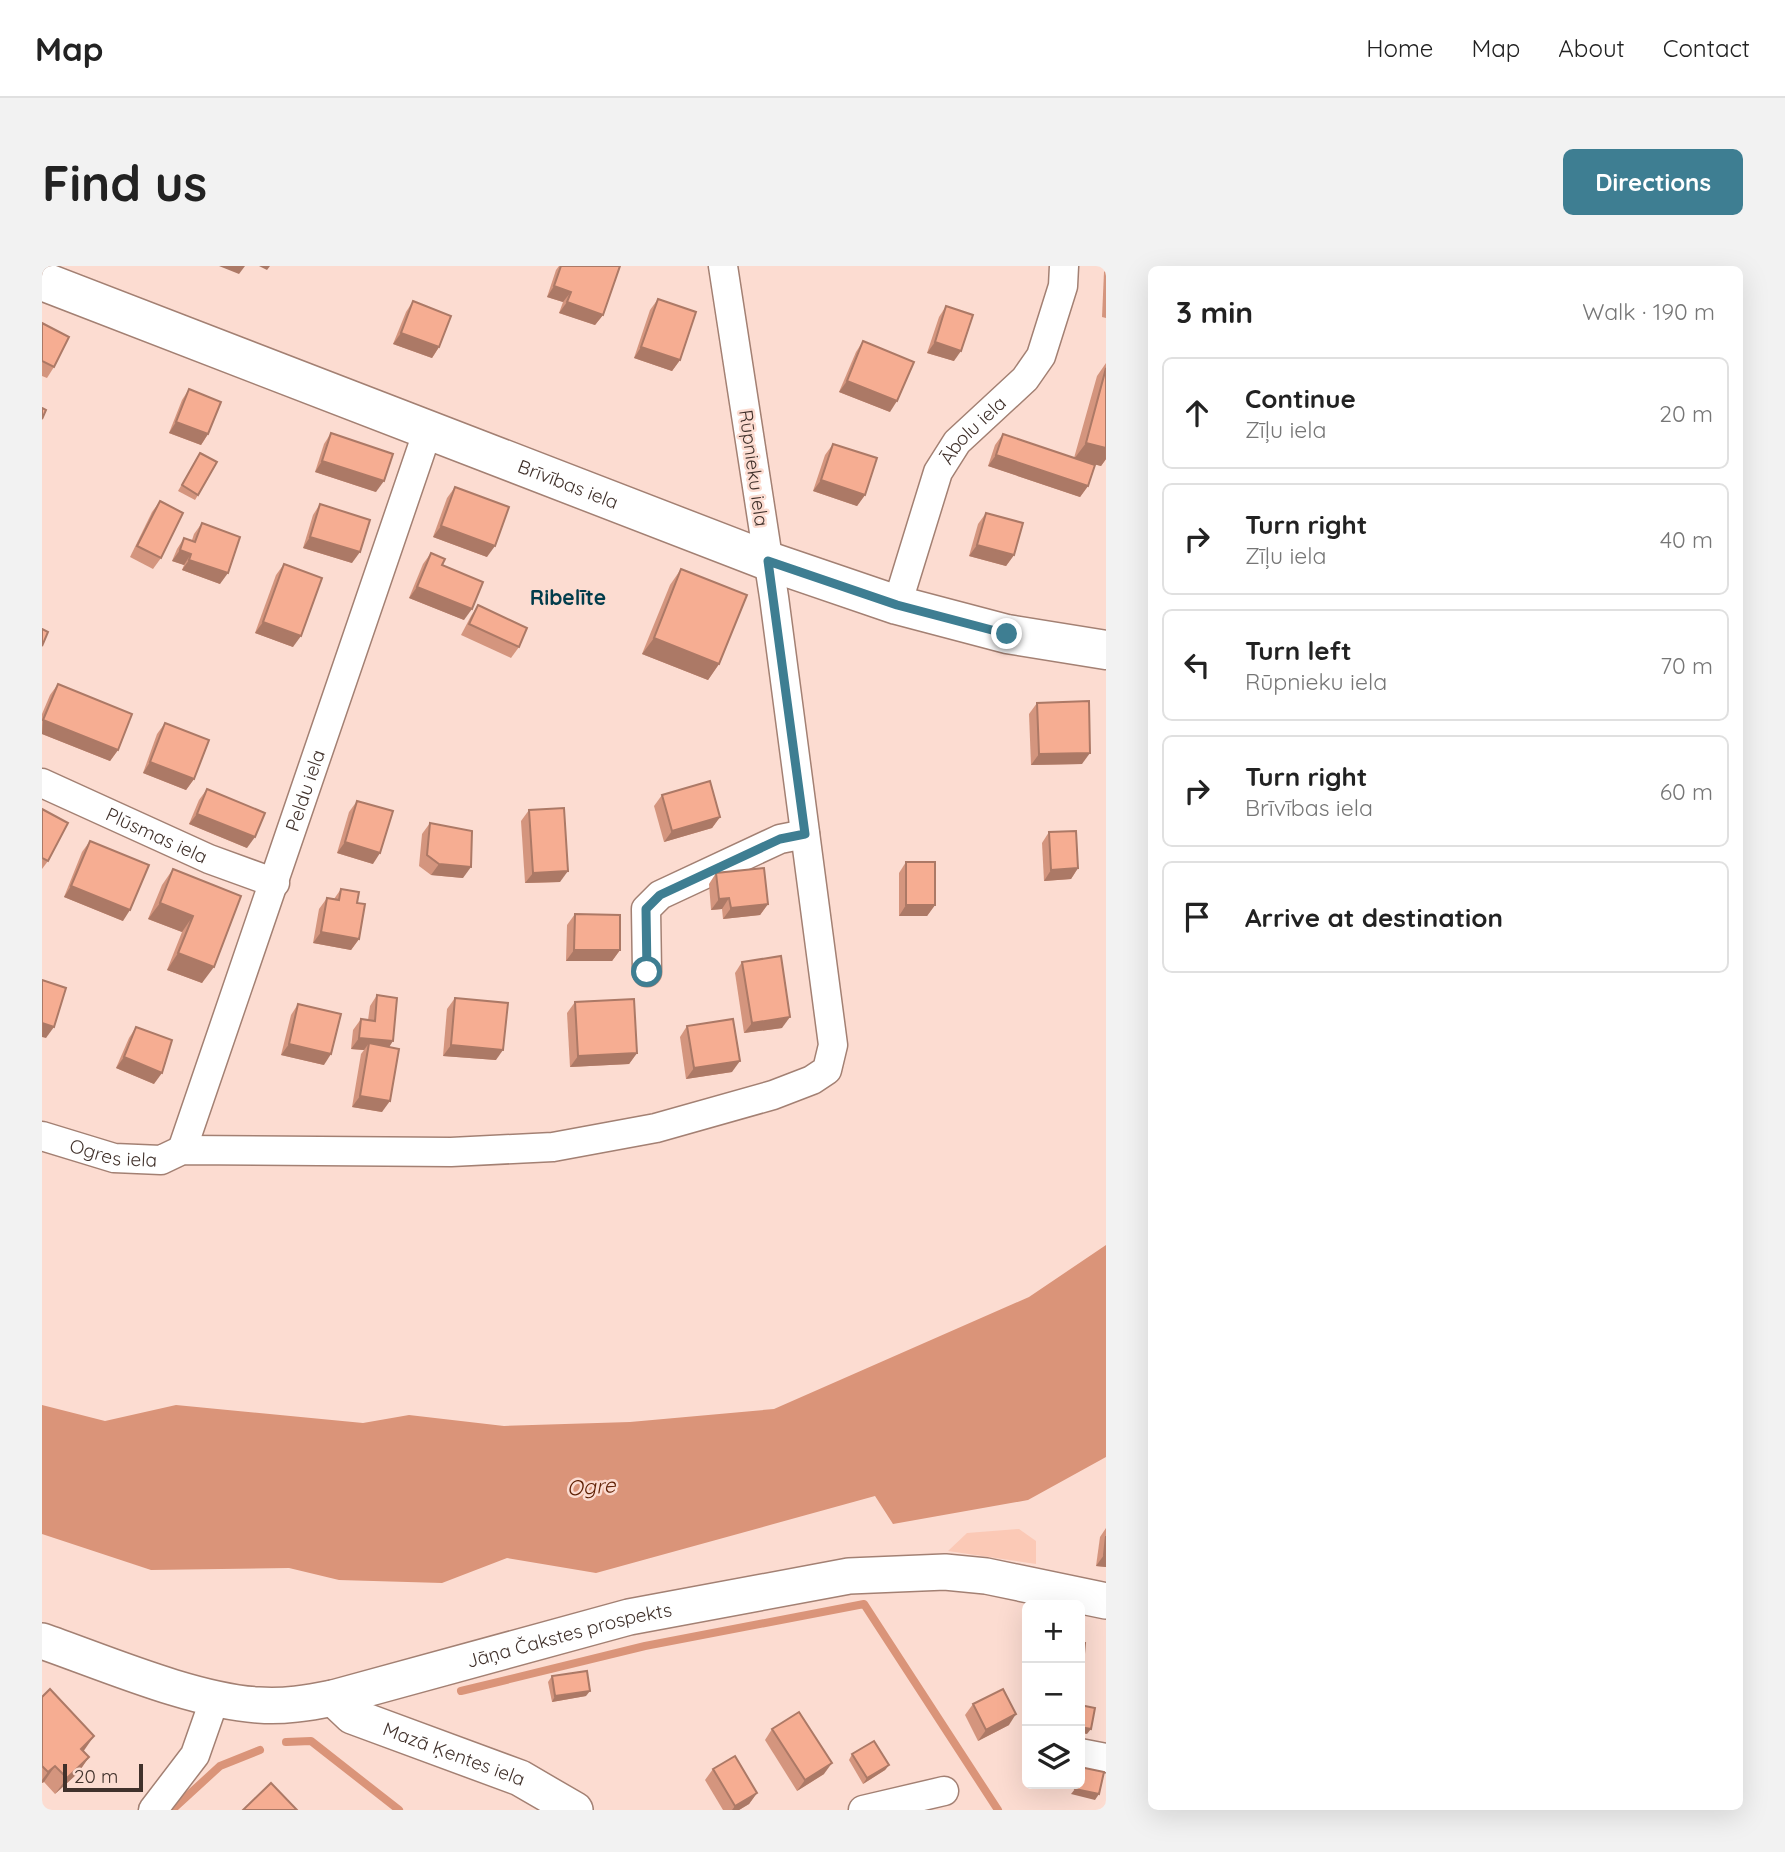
<!DOCTYPE html>
<html lang="en">
<head>
<meta charset="utf-8">
<style>
  body { margin:0; font-family:Quicksand,sans-serif; background:#f2f2f2; color:#222 }
  .controls { position:absolute; right:21px; bottom:21px; display:grid; overflow:hidden; border-radius:10px; box-shadow:0 7px 28px #0002 }
  .controls button { width:63px; height:63px; display:grid; place-items:center; padding:0; border:0; border-bottom:2px solid #e0e0e0; background:#fff; color:#222; font:35px sans-serif }
  .scale { position:absolute; left:21px; bottom:18px; width:80px; box-sizing:border-box; padding-left:7px; border:4px solid #40312b; border-top:0; font-size:19px; line-height:24px; white-space:nowrap; color:#40312b; -webkit-text-stroke:5px #fcdcd1; paint-order:stroke }
  .stop { position:absolute; width:21px; height:21px; margin:-16px; border:5px solid #3e7e92; border-radius:50%; background:#fff }
  .stop.end { background:#3e7e92; border-color:#fff; box-shadow:0 2px 7px #0008 }
  .list { margin:0; padding:0; list-style:none }
  h2 { display:flex; justify-content:space-between; align-items:center; height:91px; margin:0; padding:0 28px; font-size:30px }
  h2 small { font-size:23px; font-weight:400; color:#767676 }
  .list li { display:grid; grid-template-columns:46px 1fr auto; gap:21px; align-items:center; box-sizing:border-box; height:112px; margin:0 14px 14px; padding:0 14px; border:2px solid #e0e0e0; border-radius:10px }
  .list b { display:block; font-size:26px; white-space:nowrap }
  .list p { margin:0; font-size:23px; white-space:nowrap; color:#767676 }
  .list em { font-size:23px; font-style:normal; color:#767676 }
  .icon { flex:none; width:38px; height:38px; fill:none; stroke:currentColor; stroke-width:2; stroke-linecap:round; stroke-linejoin:round }
  .map { position:relative; flex:none; width:1064px; height:1544px; overflow:hidden; border-radius:10px }
  header { display:flex; align-items:center; gap:42px; box-sizing:border-box; height:98px; padding:0 35px; background:#fff; border-bottom:2px solid #e0e0e0 }
  header strong { font-size:33px }
  nav { display:flex; gap:38px; margin-inline-start:auto; font-size:24px }
  .intro { display:flex; align-items:center; justify-content:space-between; box-sizing:border-box; height:168px; padding:0 42px }
  h1 { margin:0; font-size:49px }
  .button { padding:18px 32px; border-radius:10px; background:#3e7e92; color:#fff; font-size:24px; font-weight:700 }
  main { display:flex; gap:42px; padding:0 42px }
  aside { flex:1; background:#fff; border-radius:10px; box-shadow:0 7px 28px #0002 }
  .map>svg:first-child { display:block }
  .green { fill:#fbc9b6 }
  .water { fill:#da9479 }
  .lines { fill:none; stroke-linecap:round; stroke-linejoin:round }
  .stream { stroke:#da9479; stroke-width:8 }
  .minor-casing { stroke:#a38073; stroke-width:31 }
  .tertiary-casing { stroke:#a38073; stroke-width:38 }
  .secondary-casing { stroke:#a38073; stroke-width:41 }
  .minor { stroke:#fff; stroke-width:28 }
  .tertiary { stroke:#fff; stroke-width:35 }
  .secondary { stroke:#fff; stroke-width:38 }
  .wall { fill:#d4957e }
  .shaded-wall { fill:#ac7966 }
  .building { fill:#f6ad92; stroke:#ac7966; stroke-width:2 }
  .route { stroke:#3e7e92; stroke-width:9 }
  .labels { text-anchor:middle; dominant-baseline:central; stroke-width:5; stroke-linejoin:round; paint-order:stroke }
  .street-label { font-size:19px; fill:#40312b; stroke:#fcdcd1 }
  .neighbourhood-label { font-size:21px; font-weight:bold; fill:#013c4b; stroke:#fcdcd1 }
  .water-label { font-size:21px; font-style:italic; fill:#5f2004; stroke:#fcdcd1 }
</style>
</head>
<body>
<header>
<strong>Map</strong>
<nav><a>Home</a><a>Map</a><a>About</a><a>Contact</a></nav>
</header>
<div class="intro"><h1>Find us</h1><a class="button">Directions</a></div>
<main>
<div class="map">
<svg width="1064" height="1544" viewBox="0 0 1064 1544">
  <rect width="100%" height="100%" fill="#fcdcd1"/>
  <path class="green" d="M977,1263L994,1275V1298L906,1285L925,1267Z"/>
  <path class="water" d="M1064,979V1191L986,1234L851,1258L833,1230L554,1307L465,1292L400,1317L297,1314L247,1302L109,1304L0,1268V1139L63,1155L134,1139L321,1157L367,1149L462,1160L588,1156L732,1143L987,1031Z"/>
  <g class="lines">
    <g class="stream">
      <path d="M419,1425L603,1380L822,1338L956,1544"/>
      <path d="M244,1476L269,1475L357,1544"/>
      <path d="M130,1544L178,1500L218,1484"/>
    </g>
    <defs>
      <g id="minor">
        <path id="s1" d="M855,339L896,206L915,176L983,113L999,90L1021,20L1022,0"/>
        <path id="s2" d="M0,517L167,593L233,617"/>
        <path d="M605,706L604,643L618,629L738,573L763,568"/>
        <path id="s3" d="M0,870L72,892L119,894L140,884L409,886L511,881L614,862L731,829L770,814L785,804L791,779L732,331L681,0"/>
        <path id="s4" d="M140,884L386,164"/>
        <path d="M1038,1487L1064,1492"/>
        <path d="M111,1544L153,1489L173,1432"/>
        <path d="M821,1544L902,1525"/>
      </g>
      <g id="tertiary">
        <path id="s5" d="M0,1375C63,1397 151,1435 216,1439C242,1441 266,1437 291,1432L587,1351L807,1310L903,1306L944,1310L1064,1335"/>
        <path id="s6" d="M291,1432L310,1450L478,1512L533,1544"/>
      </g>
      <g id="secondary">
        <path id="s7" d="M0,15L726,295L855,339L965,368L1064,384"/>
      </g>
    </defs>
    <use href="#minor" class="minor-casing"/>
    <use href="#tertiary" class="tertiary-casing"/>
    <use href="#secondary" class="secondary-casing"/>
    <use href="#minor" class="minor"/>
    <use href="#tertiary" class="tertiary"/>
    <use href="#secondary" class="secondary"/>
  </g>
  <g class="wall">
    <path d="M517,0H578L561,49L553,59L517,47L521,36L505,31L514,4Z"/>
    <path d="M1064,4V52L1060,51L1062,6Z"/>
    <path d="M616,33L638,94L630,105L592,92L608,44Z"/>
    <path d="M371,35L397,81L390,92L351,78L364,46Z"/>
    <path d="M904,40L912,95L885,87L897,51Z"/>
    <path d="M0,57L12,101L5,112L0,110Z"/>
    <path d="M821,75L848,146L797,126L814,86Z"/>
    <path d="M1064,97V193L1059,200L1038,194L1046,220L1038,231L946,200L953,179L961,168L1032,192L1055,110Z"/>
    <path d="M147,123L166,168L159,179L127,167L140,134Z"/>
    <path d="M289,167L334,226L273,206L282,178Z"/>
    <path d="M791,178L823,229L815,240L771,225L783,189Z"/>
    <path d="M158,187L156,229L153,234L136,225Z"/>
    <path d="M413,221L445,291L391,271L405,232Z"/>
    <path d="M118,235L119,292L111,303L88,291L110,246Z"/>
    <path d="M278,238L310,297L261,282L271,249Z"/>
    <path d="M944,247L972,289L964,300L927,290L936,258Z"/>
    <path d="M160,257L178,318L140,304L142,299L130,295L135,283L142,272L150,274L152,268Z"/>
    <path d="M389,287L400,299L422,354L367,332L381,298Z"/>
    <path d="M242,298L251,381L213,367L234,309Z"/>
    <path d="M639,303L677,398L666,414L600,388L628,319Z"/>
    <path d="M436,339L477,381L469,392L419,369L429,350Z"/>
    <path d="M16,418L76,484L68,495L0,468V448L8,429Z"/>
    <path d="M995,437L1040,498L989,499L987,448Z"/>
    <path d="M123,457L152,513L144,524L101,507L115,468Z"/>
    <path d="M165,523L205,582L147,558L157,534Z"/>
    <path d="M620,529L678,551L670,562L622,576L612,540Z"/>
    <path d="M315,535L331,598L295,587L307,546Z"/>
    <path d="M0,543L6,595L0,603Z"/>
    <path d="M487,544L518,616L483,617L479,555Z"/>
    <path d="M388,557L421,612L389,609L377,600L380,568Z"/>
    <path d="M1007,566L1036,602L1029,613L1002,615L1000,577Z"/>
    <path d="M48,575L81,655L22,631L40,586Z"/>
    <path d="M864,596L893,639L885,650H857V607Z"/>
    <path d="M131,603L199,630L160,717L125,704L140,666L106,653L120,619Z"/>
    <path d="M674,607L726,638L718,649L681,653L680,643L669,644L667,618Z"/>
    <path d="M299,623L317,673L309,684L271,677L277,643L285,632L292,633Z"/>
    <path d="M533,648L578,684L570,695H524L525,659Z"/>
    <path d="M700,696L740,762L702,767L693,707Z"/>
    <path d="M335,729L347,781L340,846L310,841L319,788L322,784L309,783L311,764L319,753L326,754L328,740Z"/>
    <path d="M413,732L454,794L401,790L405,743Z"/>
    <path d="M533,736L595,787L587,798L528,801L525,747Z"/>
    <path d="M256,738L282,799L239,789L249,749Z"/>
    <path d="M645,760L690,806L644,813L638,771Z"/>
    <path d="M94,761L112,818L74,802L87,772Z"/>
    <path d="M1064,1262V1301L1054,1300L1058,1271Z"/>
    <path d="M510,1410L544,1430L510,1436L506,1416Z"/>
    <path d="M0,1431L47,1491L36,1507L13,1528L2,1516L0,1517Z"/>
    <path d="M931,1438L967,1459L936,1475L923,1449Z"/>
    <path d="M730,1463L782,1508L755,1525L723,1474Z"/>
    <path d="M810,1488L847,1499L843,1504L821,1518L807,1494Z"/>
    <path d="M671,1503L715,1527L707,1538L697,1544H681L663,1514Z"/>
  </g>
  <g class="shaded-wall">
    <path d="M177,0H203L197,8Z"/>
    <path d="M217,0H228L225,4Z"/>
    <path d="M512,20L529,26L521,36L505,31Z"/>
    <path d="M525,36L561,49L553,59L517,47Z"/>
    <path d="M359,67L397,81L390,92L351,78Z"/>
    <path d="M893,76L919,85L912,95L885,87Z"/>
    <path d="M599,81L638,94L630,105L592,92Z"/>
    <path d="M805,115L855,135L848,146L797,126Z"/>
    <path d="M134,156L166,168L159,179L127,167Z"/>
    <path d="M1044,177L1064,182V193L1059,200L1032,193Z"/>
    <path d="M954,189L1046,220L1038,231L946,200Z"/>
    <path d="M280,195L342,215L334,226L273,206Z"/>
    <path d="M779,214L823,229L815,240L771,225Z"/>
    <path d="M399,260L453,280L445,291L391,271Z"/>
    <path d="M268,271L318,286L310,297L261,282Z"/>
    <path d="M935,279L972,289L964,300L927,290Z"/>
    <path d="M138,284L149,288L142,299L130,295Z"/>
    <path d="M147,294L186,307L178,318L140,304Z"/>
    <path d="M375,321L430,343L422,354L367,332Z"/>
    <path d="M221,356L259,370L251,381L213,367Z"/>
    <path d="M612,372L677,398L666,414L600,388Z"/>
    <path d="M1,454L76,484L68,495L0,468Z"/>
    <path d="M1048,487L1040,498L989,499L997,488Z"/>
    <path d="M108,496L152,513L144,524L101,507Z"/>
    <path d="M155,548L213,571L205,582L147,558Z"/>
    <path d="M678,551L670,562L622,576L630,565Z"/>
    <path d="M303,576L338,587L331,598L295,587Z"/>
    <path d="M397,598L429,601L421,612L389,609Z"/>
    <path d="M1036,602L1029,613L1002,615L1009,604Z"/>
    <path d="M526,605L518,616L483,617L491,607Z"/>
    <path d="M29,620L88,644L81,655L22,631Z"/>
    <path d="M687,632L680,643L669,644L677,633Z"/>
    <path d="M118,637L151,650L140,666L106,653Z"/>
    <path d="M726,638L718,649L681,653L689,642Z"/>
    <path d="M864,639H893L885,650H857Z"/>
    <path d="M279,666L317,673L309,684L271,677Z"/>
    <path d="M532,684H578L570,695H524Z"/>
    <path d="M136,687L172,701L160,717L125,704Z"/>
    <path d="M748,751L740,762L702,767L710,757Z"/>
    <path d="M0,757L12,761L4,772L0,771Z"/>
    <path d="M317,772L351,775L344,786L327,777L322,784L309,783Z"/>
    <path d="M247,778L289,788L282,799L239,789Z"/>
    <path d="M409,779L461,784L454,794L401,790Z"/>
    <path d="M595,787L587,798L528,801L536,790Z"/>
    <path d="M82,791L120,807L112,818L74,802Z"/>
    <path d="M698,795L690,806L644,813L652,802Z"/>
    <path d="M318,830L348,835L340,846L310,841Z"/>
    <path d="M1062,1289L1064,1290V1301L1054,1300Z"/>
    <path d="M548,1425L544,1430L510,1436L513,1430Z"/>
    <path d="M974,1448L967,1459L936,1475L944,1464Z"/>
    <path d="M1038,1461L1049,1463L1045,1468L1038,1467Z"/>
    <path d="M52,1470L41,1486L39,1483Z"/>
    <path d="M47,1491L36,1507L13,1528L25,1512Z"/>
    <path d="M790,1497L782,1508L755,1525L763,1514Z"/>
    <path d="M847,1499L843,1504L821,1518L825,1512Z"/>
    <path d="M13,1500L2,1516L0,1517V1514L6,1506Z"/>
    <path d="M1019,1518H1033L1031,1521Z"/>
    <path d="M1033,1523L1057,1528L1053,1534L1029,1528Z"/>
    <path d="M715,1527L707,1538L697,1544H690L693,1540Z"/>
  </g>
  <g class="building">
    <path d="M519,0H578L561,49L525,36L529,26L512,20Z"/>
    <path d="M616,33L654,46L638,94L599,81Z"/>
    <path d="M371,35L409,50L397,81L359,67Z"/>
    <path d="M904,40L931,49L919,85L893,76Z"/>
    <path d="M0,57L27,71L12,101L0,95Z"/>
    <path d="M821,75L872,96L855,135L805,115Z"/>
    <path d="M1064,102V182L1044,177Z"/>
    <path d="M147,123L179,136L166,168L134,156Z"/>
    <path d="M0,142L4,144L0,153Z"/>
    <path d="M289,167L351,188L342,215L280,195Z"/>
    <path d="M961,168L1053,199L1046,220L954,189Z"/>
    <path d="M791,178L835,192L823,229L779,214Z"/>
    <path d="M158,187L175,196L156,229L140,219Z"/>
    <path d="M413,221L467,241L453,280L399,260Z"/>
    <path d="M118,235L141,247L119,292L95,280Z"/>
    <path d="M278,238L328,254L318,286L268,271Z"/>
    <path d="M944,247L981,257L972,289L935,279Z"/>
    <path d="M160,257L198,271L186,307L147,294L149,288L138,284L142,272L153,276Z"/>
    <path d="M389,287L403,293L400,299L441,316L430,343L375,321Z"/>
    <path d="M242,298L280,312L259,370L221,356Z"/>
    <path d="M639,303L705,329L677,398L612,372Z"/>
    <path d="M436,339L485,362L477,381L427,358Z"/>
    <path d="M0,363L6,366L0,380Z"/>
    <path d="M16,418L90,448L76,484L1,454Z"/>
    <path d="M1047,435L1048,487L997,488L995,437Z"/>
    <path d="M123,457L167,474L152,513L108,496Z"/>
    <path d="M668,515L678,551L630,565L620,529Z"/>
    <path d="M165,523L223,547L213,571L155,548Z"/>
    <path d="M315,535L351,545L338,587L303,576Z"/>
    <path d="M522,542L526,605L491,607L487,544Z"/>
    <path d="M0,543L26,557L6,595L0,592Z"/>
    <path d="M388,557L430,565L429,601L397,598L385,589Z"/>
    <path d="M1034,565L1036,602L1009,604L1007,566Z"/>
    <path d="M48,575L107,599L88,644L29,620Z"/>
    <rect x="864" y="596" width="29" height="43"/>
    <path d="M722,602L726,638L689,642L687,632L677,633L674,607Z"/>
    <path d="M131,603L199,630L172,701L136,687L151,650L118,637Z"/>
    <path d="M299,623L317,626L315,637L323,638L317,673L279,666L285,632L297,634Z"/>
    <path d="M533,648L578,649V684H532Z"/>
    <path d="M739,690L748,751L710,757L700,696Z"/>
    <path d="M0,714L24,722L12,761L0,757Z"/>
    <path d="M335,729L355,732L351,775L317,772L319,753L333,755Z"/>
    <path d="M413,732L466,737L461,784L409,779Z"/>
    <path d="M592,733L595,787L536,790L533,736Z"/>
    <path d="M256,738L299,748L289,788L247,778Z"/>
    <path d="M691,753L698,795L652,802L645,760Z"/>
    <path d="M94,761L130,774L120,807L82,791Z"/>
    <path d="M327,777L357,783L348,835L318,830Z"/>
    <path d="M1064,1270V1290L1062,1289Z"/>
    <path d="M1038,1377H1043L1040,1410H1038Z"/>
    <path d="M545,1405L548,1425L513,1430L510,1410Z"/>
    <path d="M8,1423L52,1470L39,1483L47,1491L25,1512L13,1500L6,1506L0,1500V1431Z"/>
    <path d="M961,1423L974,1448L944,1464L931,1438Z"/>
    <path d="M1038,1439L1053,1442L1049,1463L1038,1461Z"/>
    <path d="M757,1446L790,1497L763,1514L730,1463Z"/>
    <path d="M832,1475L847,1499L825,1512L810,1488Z"/>
    <path d="M693,1490L715,1527L693,1540L671,1503Z"/>
    <path d="M1038,1501L1062,1506L1057,1528L1033,1523L1034,1518H1038Z"/>
    <path d="M229,1517L255,1544H201Z"/>
  </g>
  <g class="lines">
    <path class="route" d="M605,706L604,643L618,629L738,573L763,568L726,295L855,339L965,368"/>
  </g>
  <g class="labels">
    <g class="street-label">
      <text stroke="none"><textPath href="#s1" startOffset="194">Ābolu iela</textPath></text>
      <text transform="translate(712 202) rotate(82)">Rūpnieku iela</text>
      <text stroke="none"><textPath href="#s7" startOffset="564">Brīvības iela</textPath></text>
      <text stroke="none"><textPath href="#s4" startOffset="380">Peldu iela</textPath></text>
      <text stroke="none"><textPath href="#s2" startOffset="126">Plūsmas iela</textPath></text>
      <text stroke="none"><textPath href="#s3" startOffset="74">Ogres iela</textPath></text>
      <text stroke="none"><textPath href="#s5" startOffset="546">Jāņa Čakstes prospekts</textPath></text>
      <text stroke="none"><textPath href="#s6" startOffset="135">Mazā Ķentes iela</textPath></text>
    </g>
    <g class="neighbourhood-label">
      <text x="526" y="331">Ribelīte</text>
    </g>
    <g class="water-label">
      <text transform="translate(549 1220) rotate(-4)">Ogre</text>
    </g>
  </g>
</svg>
<div class="controls">
<button>+</button>
<button>−</button>
<button><svg class="icon" aria-label="layers" viewBox="0 0 24 24"><path d="M12 4l9 5-9 5-9-5zM3 14l9 5 9-5"/></svg></button>
</div>
<div class="scale">20 m</div>
<div class="stop" style="left:605px;top:706px"></div>
<div class="stop end" style="left:965px;top:368px"></div>
</div>
<aside>
<h2>3 min<small>Walk · 190 m</small></h2>
<ul class="list">
<li><svg class="icon" aria-label="ahead" viewBox="0 0 24 24"><path d="M12 20V5M6 11l6-6 6 6"/></svg><div><b>Continue</b><p>Zīļu iela</p></div><em>20 m</em></li>
<li><svg class="icon" aria-label="right" viewBox="0 0 24 24"><path d="M7 20v-9h11M14 6l5 5-5 5"/></svg><div><b>Turn right</b><p>Zīļu iela</p></div><em>40 m</em></li>
<li><svg class="icon" aria-label="left" viewBox="0 0 24 24"><path d="M17 20v-9H6M10 6l-5 5 5 5"/></svg><div><b>Turn left</b><p>Rūpnieku iela</p></div><em>70 m</em></li>
<li><svg class="icon" aria-label="right" viewBox="0 0 24 24"><path d="M7 20v-9h11M14 6l5 5-5 5"/></svg><div><b>Turn right</b><p>Brīvības iela</p></div><em>60 m</em></li>
<li><svg class="icon" aria-label="arrive" viewBox="0 0 24 24"><path d="M6 21V4h12l-3 4 3 4H6"/></svg><div><b>Arrive at destination</b></div></li>
</ul>
</aside>
</main>
</body>
</html>
